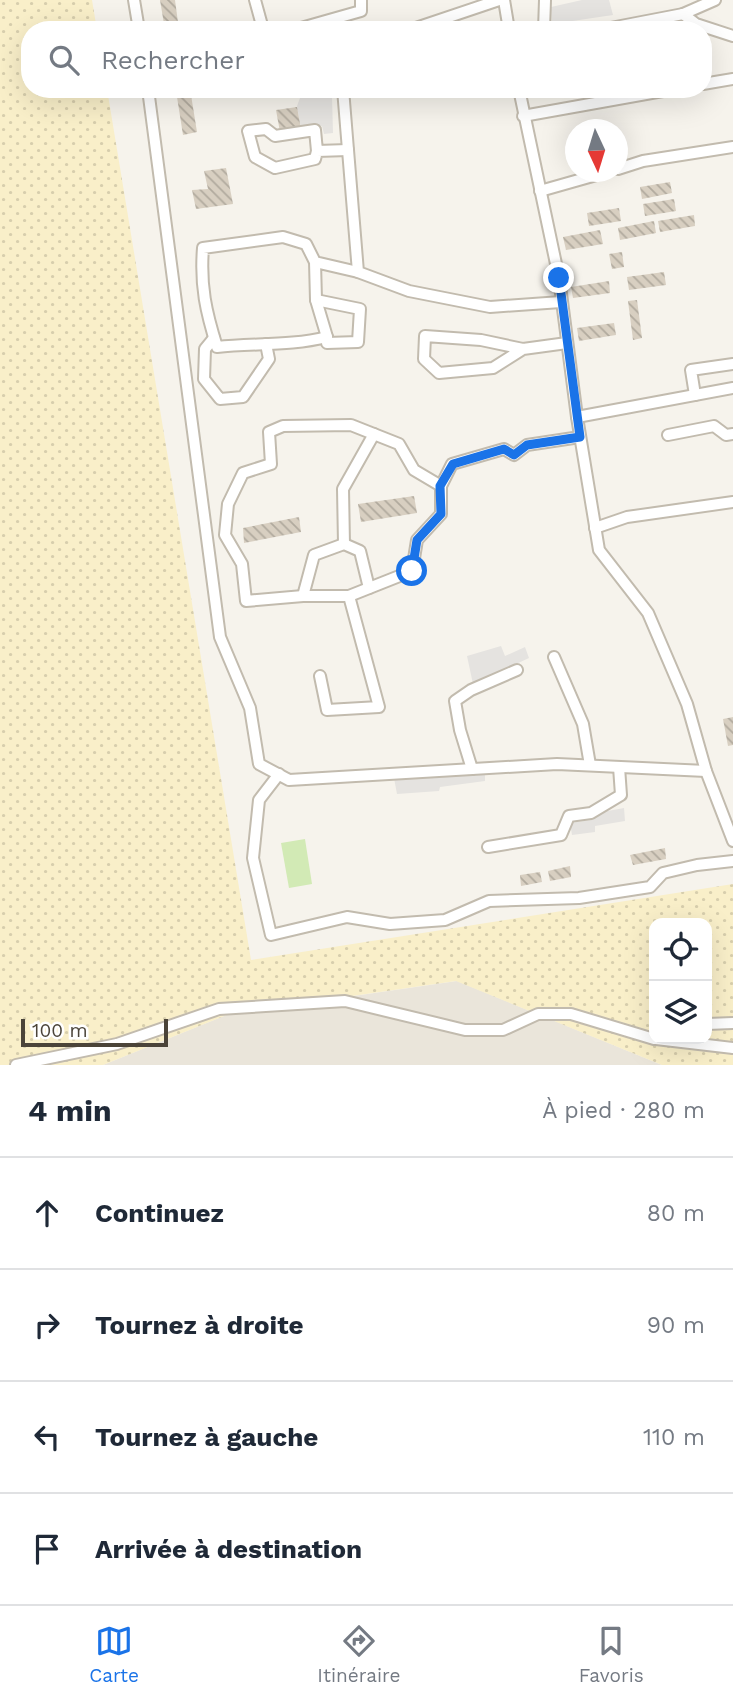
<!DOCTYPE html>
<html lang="fr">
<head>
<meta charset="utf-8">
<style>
  body { margin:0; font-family:"Work Sans",sans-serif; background:#f6f6f7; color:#1f2937 }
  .controls { position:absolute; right:21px; bottom:21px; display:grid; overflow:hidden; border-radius:14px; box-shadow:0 7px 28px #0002 }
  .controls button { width:63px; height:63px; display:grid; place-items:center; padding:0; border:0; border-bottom:2px solid #e0e1e3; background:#fff; color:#1f2937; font:35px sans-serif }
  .compass { position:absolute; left:565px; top:119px; width:63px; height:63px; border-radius:50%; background:#fff; box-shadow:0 7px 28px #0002; rotate:176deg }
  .scale { position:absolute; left:21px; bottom:18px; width:147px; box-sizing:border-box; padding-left:7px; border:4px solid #4b4439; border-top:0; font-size:19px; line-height:24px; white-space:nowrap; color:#4b4439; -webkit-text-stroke:5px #fff; paint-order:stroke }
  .stop { position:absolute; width:21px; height:21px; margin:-16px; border:5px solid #1a73e8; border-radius:50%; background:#fff }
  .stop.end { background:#1a73e8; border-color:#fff; box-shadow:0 2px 7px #0008 }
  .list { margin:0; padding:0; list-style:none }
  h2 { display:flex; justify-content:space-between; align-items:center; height:91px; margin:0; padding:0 28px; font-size:30px }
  h2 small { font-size:23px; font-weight:400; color:#747a83 }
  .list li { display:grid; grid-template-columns:46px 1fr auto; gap:21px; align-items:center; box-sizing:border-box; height:112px; padding:0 28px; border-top:2px solid #e0e1e3 }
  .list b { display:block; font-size:26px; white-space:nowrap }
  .list em { font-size:23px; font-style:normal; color:#747a83 }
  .icon { flex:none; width:38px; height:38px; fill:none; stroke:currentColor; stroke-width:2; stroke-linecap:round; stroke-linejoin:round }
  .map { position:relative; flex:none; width:733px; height:1065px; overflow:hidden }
  .search { position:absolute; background:#fff; box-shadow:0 7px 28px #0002; left:21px; right:21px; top:21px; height:77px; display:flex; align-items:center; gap:18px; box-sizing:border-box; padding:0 24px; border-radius:28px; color:#747a83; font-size:26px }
  .sheet { height:539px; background:#fff }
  nav { display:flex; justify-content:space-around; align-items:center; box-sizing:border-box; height:98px; border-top:2px solid #e0e1e3; background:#fff; font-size:19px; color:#747a83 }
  nav a { display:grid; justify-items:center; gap:4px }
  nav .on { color:#1a73e8 }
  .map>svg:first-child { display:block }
  .residential { fill:#eae5da }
  .sand { fill:url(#sand-dots); fill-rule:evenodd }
  .garden { fill:#d2eab5 }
  .parking { fill:#e5e3e0 }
  .building { fill:url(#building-back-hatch) }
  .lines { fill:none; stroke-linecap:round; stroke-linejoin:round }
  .minor-casing { stroke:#c2bbae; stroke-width:14 }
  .minor { stroke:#fff; stroke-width:10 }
  .route { stroke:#1a73e8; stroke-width:9 }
</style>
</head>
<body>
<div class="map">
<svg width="733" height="1065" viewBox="0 0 733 1065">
  <defs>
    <pattern id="sand-dots" width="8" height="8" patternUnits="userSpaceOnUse" patternTransform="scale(1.75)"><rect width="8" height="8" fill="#f9efc9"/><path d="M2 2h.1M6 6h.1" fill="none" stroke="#d7cead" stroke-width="1.8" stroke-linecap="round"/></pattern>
    <pattern id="building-back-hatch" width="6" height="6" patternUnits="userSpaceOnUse" patternTransform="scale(1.75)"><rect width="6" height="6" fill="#d8cfc1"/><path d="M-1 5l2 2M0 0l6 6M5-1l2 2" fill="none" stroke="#b1aa9e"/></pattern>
  </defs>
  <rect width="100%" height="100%" fill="#f6f3ec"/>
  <path class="residential" d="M457,981L662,1065H103L229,1014Z"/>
  <path class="sand" d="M0,0H92L97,30H30V89H107L251,960L733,884V1065H662L456,981L229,1014L103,1065H0ZM654,923H707V1039H654Z"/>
  <path class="garden" d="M305,839L312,884L289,888L281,843Z"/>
  <g class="parking">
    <path d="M582,0H609L613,15L552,24L551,7Z"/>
    <path d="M332,97L333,133L324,134L322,126L301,129L297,106L300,98Z"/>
    <path d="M501,646L505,656L525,647L529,658L473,684L467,656Z"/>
    <path d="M485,771V781L440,787L439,791L397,794L394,778Z"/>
    <path d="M624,808L625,821L595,826V832L572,835L570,823L591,820V814Z"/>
  </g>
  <g class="building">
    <path d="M160,0H175L179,30H165Z"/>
    <path d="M191,95L197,132L183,135L177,97Z"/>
    <path d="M297,107L301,129L280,132L276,110Z"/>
    <path d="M226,168L233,204L196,209L192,190L208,189L204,171Z"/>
    <path d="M670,182L672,193L642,199L640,187Z"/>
    <path d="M674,199L676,211L645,216L643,204Z"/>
    <path d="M619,208L621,221L589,226L587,213Z"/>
    <path d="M694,215L695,226L660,232L658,221Z"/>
    <path d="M654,221L656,233L620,240L618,228Z"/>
    <path d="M600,230L603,244L566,250L563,237Z"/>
    <path d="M622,252L624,267L612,269L609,254Z"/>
    <path d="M664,272L666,285L629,290L627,277Z"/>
    <path d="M609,281L610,293L573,298L571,287Z"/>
    <path d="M637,300L642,338L633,340L628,301Z"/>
    <path d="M614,323L616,335L579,341L577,328Z"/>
    <path d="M414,496L417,513L361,522L358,504Z"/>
    <path d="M299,517L301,532L244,543L243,528Z"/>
    <path d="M733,717V745L728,746L723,719Z"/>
    <path d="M665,848L666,859L633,865L630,855Z"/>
    <path d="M570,866L571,877L550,881L548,871Z"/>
    <path d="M540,872L542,882L521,886L520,875Z"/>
  </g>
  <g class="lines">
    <defs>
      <g id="minor">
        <path d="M134,0L139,30"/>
        <path d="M255,0L263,29L301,28L361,11V0"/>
        <path d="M504,0L509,30"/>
        <path d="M683,14L696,24L733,36"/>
        <path d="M410,30L499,0"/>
        <path d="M544,30L545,0"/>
        <path d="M600,30L683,14L715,0"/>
        <path d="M703,84L733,79"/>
        <path d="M148,89L220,637L250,708L259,764L289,780L557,764L706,771"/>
        <path d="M343,89L358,272L409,291L490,307L561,302"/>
        <path d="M519,89L559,278L577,417L599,550L648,613L687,704L706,771L733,841"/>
        <path d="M523,116L674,89"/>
        <path d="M317,151L315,130L275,136L266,129L248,131L255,157L275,168L315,159L317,151L348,150"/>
        <path d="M618,169L643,161L733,147"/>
        <path d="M540,191L607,172"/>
        <path d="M315,262L316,300L327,337C291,346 254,343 217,347C206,312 200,286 203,248L283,237L306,244L315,262L358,272"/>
        <path d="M316,300L360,309L358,342L327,343V337"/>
        <path d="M214,338L205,349L204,379L220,399L243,397L269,359L266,344"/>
        <path d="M523,349L493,368L439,373L424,359L425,336L481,340L523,349L567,343"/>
        <path d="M695,395L691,370L733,364"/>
        <path d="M577,417L733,388"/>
        <path d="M668,435L714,426L726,435L733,434"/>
        <path d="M595,528L627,517L733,502"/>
        <path d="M344,544L343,489L374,434"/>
        <path d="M303,596L314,555L344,544L360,551L369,588"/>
        <path d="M349,596H303L246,601L242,564L225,535L228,504L243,473L271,464L269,432L283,426L351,425L399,444L414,470L441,486"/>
        <path d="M554,657L583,724L590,765"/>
        <path d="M320,676L327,710L379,707L349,596L412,571L417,540L441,514V486L452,464L504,449L514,455L527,445L580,437"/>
        <path d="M472,769L460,730L455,701L471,690L517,670"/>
        <path d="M279,774L259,800L253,858L271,935L347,917L390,924L445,920L489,901L579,898L650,887L663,873L697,865L733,861"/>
        <path d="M488,847L561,835L569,816L591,813L621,795L619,767"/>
        <path d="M707,1024L733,1023"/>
        <path d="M656,1039L733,1048"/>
        <path d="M16,1065L117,1044L219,1009L345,1001L465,1030H503L538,1014H571L654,1039"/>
      </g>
    </defs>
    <use href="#minor" class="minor-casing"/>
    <use href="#minor" class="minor"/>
  </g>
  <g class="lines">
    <path class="route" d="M412,571L417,540L441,514L440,486L453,464L504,449L514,455L527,445L580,437L559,278"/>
  </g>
</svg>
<div class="controls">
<button><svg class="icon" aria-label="locate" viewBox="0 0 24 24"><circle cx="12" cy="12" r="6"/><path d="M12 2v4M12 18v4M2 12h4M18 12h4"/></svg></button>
<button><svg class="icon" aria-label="layers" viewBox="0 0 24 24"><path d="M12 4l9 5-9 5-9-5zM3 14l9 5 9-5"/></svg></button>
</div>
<svg class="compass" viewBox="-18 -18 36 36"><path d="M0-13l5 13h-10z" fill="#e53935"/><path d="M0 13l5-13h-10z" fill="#747a83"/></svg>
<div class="scale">100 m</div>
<div class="stop" style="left:412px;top:571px"></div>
<div class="stop end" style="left:559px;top:278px"></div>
<div class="search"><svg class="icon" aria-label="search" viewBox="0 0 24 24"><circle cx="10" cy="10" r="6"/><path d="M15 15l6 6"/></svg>Rechercher</div>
</div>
<section class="sheet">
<h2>4 min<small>À pied · 280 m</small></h2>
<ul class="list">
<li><svg class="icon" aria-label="ahead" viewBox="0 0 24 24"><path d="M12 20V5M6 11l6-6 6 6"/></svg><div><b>Continuez</b></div><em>80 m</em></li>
<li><svg class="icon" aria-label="right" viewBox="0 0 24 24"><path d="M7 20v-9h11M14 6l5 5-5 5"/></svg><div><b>Tournez à droite</b></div><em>90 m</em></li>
<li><svg class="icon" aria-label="left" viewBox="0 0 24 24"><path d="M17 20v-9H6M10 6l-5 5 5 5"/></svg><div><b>Tournez à gauche</b></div><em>110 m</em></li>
<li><svg class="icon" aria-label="arrive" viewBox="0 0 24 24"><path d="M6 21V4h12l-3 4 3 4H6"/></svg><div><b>Arrivée à destination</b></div></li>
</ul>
</section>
<nav>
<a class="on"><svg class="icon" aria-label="map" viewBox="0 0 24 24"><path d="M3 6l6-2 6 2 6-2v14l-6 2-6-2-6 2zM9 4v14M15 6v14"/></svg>Carte</a>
<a><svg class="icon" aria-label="directions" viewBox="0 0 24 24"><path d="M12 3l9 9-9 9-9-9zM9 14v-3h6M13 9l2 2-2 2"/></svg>Itinéraire</a>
<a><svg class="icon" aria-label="saved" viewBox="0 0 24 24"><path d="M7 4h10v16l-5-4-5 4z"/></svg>Favoris</a>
</nav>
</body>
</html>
